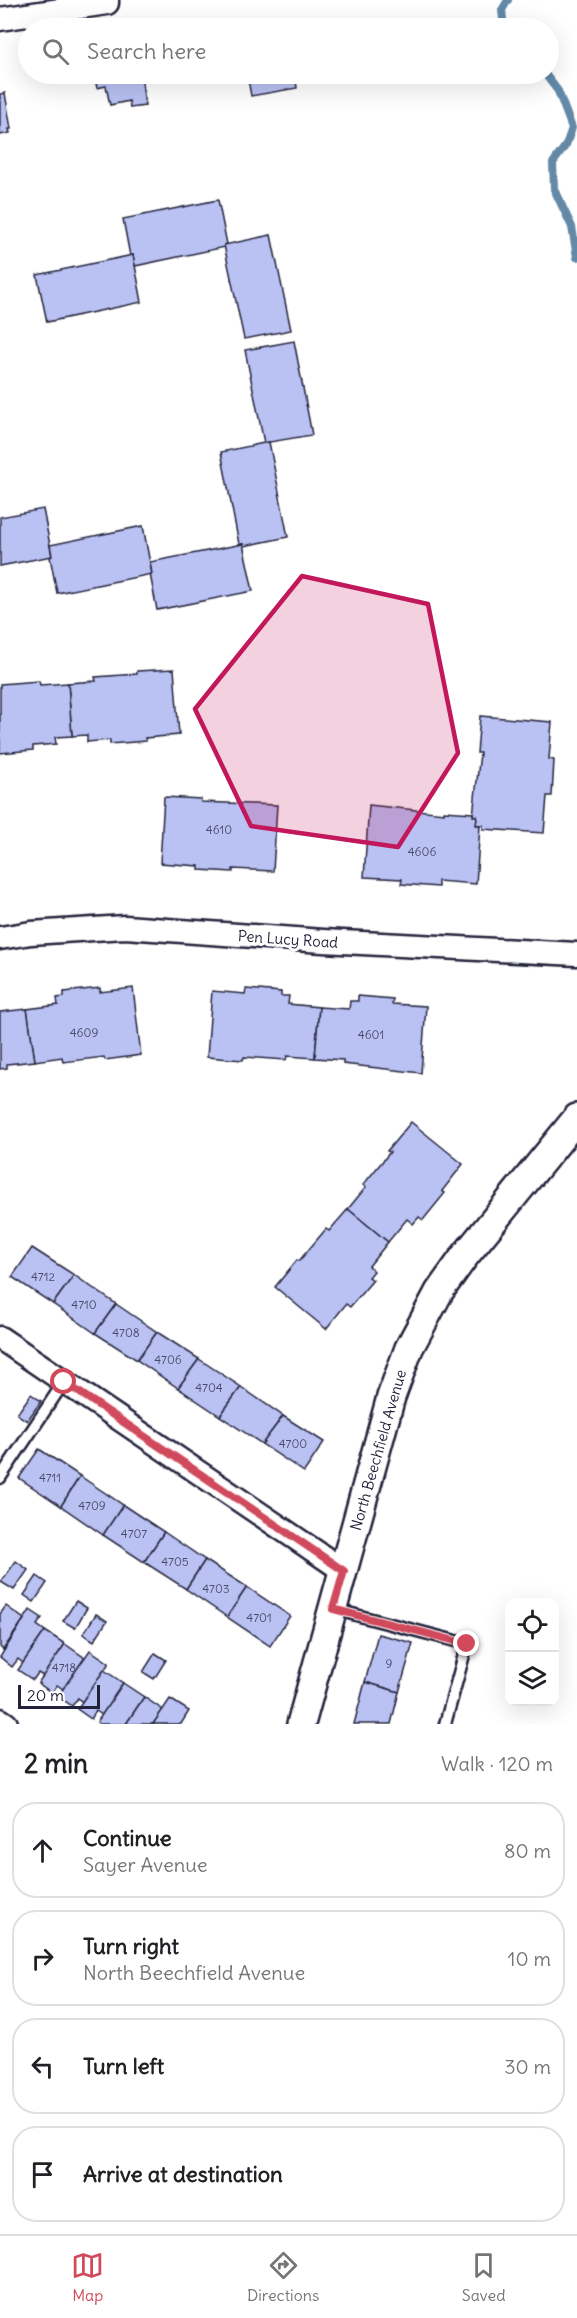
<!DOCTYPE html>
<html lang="en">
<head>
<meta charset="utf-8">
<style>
  body { margin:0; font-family:Delius,sans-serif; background:#f6f6f6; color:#202124 }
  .controls { position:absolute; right:18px; bottom:18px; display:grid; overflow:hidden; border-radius:12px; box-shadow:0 6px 24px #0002 }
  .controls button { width:54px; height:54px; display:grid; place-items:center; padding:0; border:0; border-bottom:2px solid #e0e0e0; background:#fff; color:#202124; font:30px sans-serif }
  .scale { position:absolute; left:18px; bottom:15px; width:82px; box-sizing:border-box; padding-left:6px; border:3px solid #22223b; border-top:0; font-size:16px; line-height:21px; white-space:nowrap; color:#22223b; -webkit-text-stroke:4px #fff; paint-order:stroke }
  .stop { position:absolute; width:18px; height:18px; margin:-14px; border:4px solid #d1495b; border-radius:50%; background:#fff }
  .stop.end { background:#d1495b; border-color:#fff; box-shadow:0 2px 6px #0008 }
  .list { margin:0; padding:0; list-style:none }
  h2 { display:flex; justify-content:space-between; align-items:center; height:78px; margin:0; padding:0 24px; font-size:26px }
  h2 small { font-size:20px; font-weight:400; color:#757577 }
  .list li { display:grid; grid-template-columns:39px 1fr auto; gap:18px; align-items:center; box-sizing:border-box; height:96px; margin:0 12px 12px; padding:0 12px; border:2px solid #e0e0e0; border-radius:24px }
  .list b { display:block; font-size:22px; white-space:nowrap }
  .list p { margin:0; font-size:20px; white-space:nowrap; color:#757577 }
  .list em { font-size:20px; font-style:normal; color:#757577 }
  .icon { flex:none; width:33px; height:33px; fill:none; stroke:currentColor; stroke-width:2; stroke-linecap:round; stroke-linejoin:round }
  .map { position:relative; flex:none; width:577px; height:1724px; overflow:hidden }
  .search { position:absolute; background:#fff; box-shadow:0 6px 24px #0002; left:18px; right:18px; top:18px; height:66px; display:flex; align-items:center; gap:15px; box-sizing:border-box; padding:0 21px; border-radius:33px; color:#757577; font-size:22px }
  .sheet { height:510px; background:#fff }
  nav { display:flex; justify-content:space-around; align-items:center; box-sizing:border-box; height:84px; border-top:2px solid #e0e0e0; background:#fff; font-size:16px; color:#757577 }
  nav a { display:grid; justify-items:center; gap:3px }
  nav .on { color:#d1495b }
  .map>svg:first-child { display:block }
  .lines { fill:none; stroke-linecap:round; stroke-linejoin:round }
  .stream { stroke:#6389a7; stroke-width:8 }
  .building { fill:#bac2f4; stroke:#22223b; stroke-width:1.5 }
  .service-casing { stroke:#22223b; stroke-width:15 }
  .minor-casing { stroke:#22223b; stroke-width:27 }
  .tertiary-casing { stroke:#22223b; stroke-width:32 }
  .service { stroke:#fff; stroke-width:10 }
  .minor { stroke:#fff; stroke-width:22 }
  .tertiary { stroke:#fff; stroke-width:27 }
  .route { stroke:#d1495b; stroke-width:8 }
  .marked { fill:#c2185b; fill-opacity:0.2; stroke:#c2185b; stroke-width:4.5; stroke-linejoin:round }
  .labels { text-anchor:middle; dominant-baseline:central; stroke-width:6; stroke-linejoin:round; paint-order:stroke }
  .number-label { font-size:12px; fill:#484a69 }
  .street-label { font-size:15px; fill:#22223b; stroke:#fff }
</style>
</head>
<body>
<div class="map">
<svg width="577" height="1724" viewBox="0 0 577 1724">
  <rect width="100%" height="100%" fill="#fff"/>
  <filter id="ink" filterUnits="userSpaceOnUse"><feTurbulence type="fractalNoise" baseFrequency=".0167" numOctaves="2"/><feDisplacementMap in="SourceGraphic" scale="12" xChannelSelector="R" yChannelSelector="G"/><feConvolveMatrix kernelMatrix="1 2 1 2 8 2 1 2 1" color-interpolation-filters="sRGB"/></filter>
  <g filter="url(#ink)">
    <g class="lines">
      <g class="stream">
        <path d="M504,28L502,10L508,0"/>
        <path d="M545,74L558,91L572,128L566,145L553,163L554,189L572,227L577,257"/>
      </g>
    </g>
    <g class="building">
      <path d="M94,74H141L145,106L130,108L129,101L110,105L106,86L97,88Z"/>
      <path d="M247,74H295L297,88L251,96Z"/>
      <path d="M5,93L11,129H9L10,133L0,135V94Z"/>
      <path d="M218,200L227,244L224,245L225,247L135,266L133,255L130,256L123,219Z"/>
      <path d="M271,235L291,330L244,339L224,245Z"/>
      <path d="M133,255L142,302L47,322L37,275Z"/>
      <path d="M294,341L312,435L264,443L245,350Z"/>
      <path d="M269,442L288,537L244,546L243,544H239L221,452Z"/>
      <path d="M43,509L52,556L0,566V517Z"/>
      <path d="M143,526L152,574L57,593L50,557L52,556L50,545Z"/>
      <path d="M243,544L253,591L157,610L150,574H152L150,562Z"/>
      <path d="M174,669L179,735L145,738L146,741L110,744V740L87,742V735L72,736L68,683L96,681L95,677L137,674V671Z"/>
      <path d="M39,681L40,685L68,683L72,736L55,737L56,744L33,746V750L0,753V684Z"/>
      <path d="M480,716L552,722L549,759L554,760L552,796H547L544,833L483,829V825H476L477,816H473L480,753H477Z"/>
      <path d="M164,797L201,799V802L277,805L273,871L233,869V872L199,870V866L160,863Z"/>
      <path d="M369,805L444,813V811L473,813V816H477L476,825H480L476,884L438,881V887L401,884L402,879L364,877Z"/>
      <path d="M100,988V992L133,988L141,1055L105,1060L104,1057L63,1062L62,1057L35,1061L27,1009L58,1005L57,998L64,997V992Z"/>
      <path d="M246,989L281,992V996H289L288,1004L319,1007L315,1058L287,1056L286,1060L244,1057L243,1060L207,1057L212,991L245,994Z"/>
      <path d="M358,996L393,999L392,1004L426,1006L421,1073L343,1064V1060L315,1058L319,1007L349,1009L350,1001H358Z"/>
      <path d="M27,1009L35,1061L7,1064V1068L0,1069V1012Z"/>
      <path d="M411,1122L463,1164L442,1191L445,1193L423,1220L419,1217L413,1224L407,1219L388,1242L348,1209L366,1187L363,1185L390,1152L387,1151Z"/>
      <path d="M348,1209L388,1242L369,1266L374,1271L369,1277L373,1280L350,1307L346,1304L326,1329L275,1287L297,1260L299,1261L326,1229L329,1231Z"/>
      <path d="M32,1248L74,1275L53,1304L12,1277Z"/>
      <path d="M74,1275L116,1304L95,1333L53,1304Z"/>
      <path d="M116,1304L157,1332L137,1360L95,1333Z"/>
      <path d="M157,1332L199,1359L178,1388L137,1360Z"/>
      <path d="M199,1359L241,1387L220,1416L178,1388Z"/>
      <path d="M241,1387L283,1416L262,1444L220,1416Z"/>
      <path d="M31,1394L41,1401L27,1421L17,1414Z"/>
      <path d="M283,1416L324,1442L304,1472L262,1444Z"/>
      <path d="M39,1449L80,1476L61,1506L19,1478Z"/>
      <path d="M80,1476L123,1505L103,1535L61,1506Z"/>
      <path d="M123,1505L164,1532L144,1562L103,1535Z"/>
      <path d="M164,1532L205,1560L186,1589L144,1562Z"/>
      <path d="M205,1560L247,1587L227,1617L186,1589Z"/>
      <path d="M16,1561L28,1570L14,1590L1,1582Z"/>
      <path d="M37,1576L47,1583L34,1602L24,1595Z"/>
      <path d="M247,1587L290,1616L270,1646L227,1617Z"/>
      <path d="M76,1601L87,1608L75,1628L63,1621Z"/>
      <path d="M6,1606L24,1619L3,1650L0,1647V1614Z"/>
      <path d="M30,1610L42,1618L37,1625L45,1631L23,1663L18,1659L12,1667L0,1657Z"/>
      <path d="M96,1614L107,1621L94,1641L83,1634Z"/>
      <path d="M45,1631L65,1644L43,1676L38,1673L33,1680L18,1670Z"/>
      <path d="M378,1634L413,1643L399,1692L365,1682Z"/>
      <path d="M65,1644L85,1658L63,1689L57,1685L52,1693L38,1683Z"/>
      <path d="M90,1650L109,1663L82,1702L78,1698L72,1706L58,1696Z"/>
      <path d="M155,1653L166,1660L154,1679L143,1672Z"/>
      <path d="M104,1670L123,1683L102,1715L96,1711L91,1719L77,1709Z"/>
      <path d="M365,1682L399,1692L391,1724H354Z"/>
      <path d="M123,1683L144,1697L126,1724H100L97,1722Z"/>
      <path d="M144,1697L163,1710L153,1724H126Z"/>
      <path d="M170,1699L189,1711L181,1724H153Z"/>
    </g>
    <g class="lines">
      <defs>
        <g id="service">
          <path d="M0,1478L64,1382"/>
          <path d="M333,1609L467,1644L445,1724"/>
        </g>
        <g id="minor">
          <path d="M0,19L107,3V0"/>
          <path d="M0,938L31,933L125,927L323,941L577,954"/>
          <path d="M0,1338L344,1571"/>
          <path d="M0,1720L6,1724"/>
        </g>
        <path id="tertiary" d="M301,1724L391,1397L409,1348L439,1292L464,1257L577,1118"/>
      </defs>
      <use href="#service" class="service-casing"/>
      <use href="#minor" class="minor-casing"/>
      <use href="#tertiary" class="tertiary-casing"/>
      <use href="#service" class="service"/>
      <use href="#minor" class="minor"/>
      <use href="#tertiary" class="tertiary"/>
    </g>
  </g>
  <g class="lines" filter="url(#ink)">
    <path class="route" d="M64,1382L344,1571L333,1609L467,1644"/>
  </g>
  <path class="marked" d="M302,576L428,604L458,753L398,847L251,826L195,709Z"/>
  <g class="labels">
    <g class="number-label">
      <text x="219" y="829">4610</text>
      <text x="422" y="851">4606</text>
      <text x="84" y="1032">4609</text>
      <text x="371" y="1034">4601</text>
      <text x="43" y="1276">4712</text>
      <text x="84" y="1304">4710</text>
      <text x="126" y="1332">4708</text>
      <text x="168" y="1359">4706</text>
      <text x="209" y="1387">4704</text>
      <text x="293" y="1443">4700</text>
      <text x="50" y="1477">4711</text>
      <text x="92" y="1505">4709</text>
      <text x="134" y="1533">4707</text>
      <text x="175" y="1561">4705</text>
      <text x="216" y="1588">4703</text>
      <text x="259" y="1617">4701</text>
      <text x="389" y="1663">9</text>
      <text x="64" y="1667">4718</text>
    </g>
    <g class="street-label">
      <text transform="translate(288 939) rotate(4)">Pen Lucy Road</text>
      <text transform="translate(378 1450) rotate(-74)">North Beechfield Avenue</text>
    </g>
  </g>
</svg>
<div class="controls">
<button><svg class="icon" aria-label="locate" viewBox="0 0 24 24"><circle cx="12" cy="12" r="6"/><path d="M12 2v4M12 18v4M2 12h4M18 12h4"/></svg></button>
<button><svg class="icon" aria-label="layers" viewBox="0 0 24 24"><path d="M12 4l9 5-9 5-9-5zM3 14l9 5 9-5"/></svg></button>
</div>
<div class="scale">20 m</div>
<div class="stop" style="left:64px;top:1382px"></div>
<div class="stop end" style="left:467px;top:1644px"></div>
<div class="search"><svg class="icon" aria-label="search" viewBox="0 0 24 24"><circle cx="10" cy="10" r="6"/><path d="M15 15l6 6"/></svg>Search here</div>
</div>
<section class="sheet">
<h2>2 min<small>Walk · 120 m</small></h2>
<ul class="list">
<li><svg class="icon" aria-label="ahead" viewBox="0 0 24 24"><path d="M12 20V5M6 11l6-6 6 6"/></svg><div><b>Continue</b><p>Sayer Avenue</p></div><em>80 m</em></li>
<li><svg class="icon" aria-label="right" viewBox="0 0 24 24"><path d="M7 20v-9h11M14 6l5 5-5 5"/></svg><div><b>Turn right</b><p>North Beechfield Avenue</p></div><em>10 m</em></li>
<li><svg class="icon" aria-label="left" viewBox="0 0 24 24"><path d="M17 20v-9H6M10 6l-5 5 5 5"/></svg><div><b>Turn left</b></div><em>30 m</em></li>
<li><svg class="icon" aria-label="arrive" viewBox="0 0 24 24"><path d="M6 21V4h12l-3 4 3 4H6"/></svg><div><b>Arrive at destination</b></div></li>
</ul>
</section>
<nav>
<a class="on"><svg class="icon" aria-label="map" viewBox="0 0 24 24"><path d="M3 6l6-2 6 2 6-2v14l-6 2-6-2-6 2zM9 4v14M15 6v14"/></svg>Map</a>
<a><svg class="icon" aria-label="directions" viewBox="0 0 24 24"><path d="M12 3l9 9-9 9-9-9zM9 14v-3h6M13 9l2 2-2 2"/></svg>Directions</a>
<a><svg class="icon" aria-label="saved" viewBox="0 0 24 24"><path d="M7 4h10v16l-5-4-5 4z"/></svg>Saved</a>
</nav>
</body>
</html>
